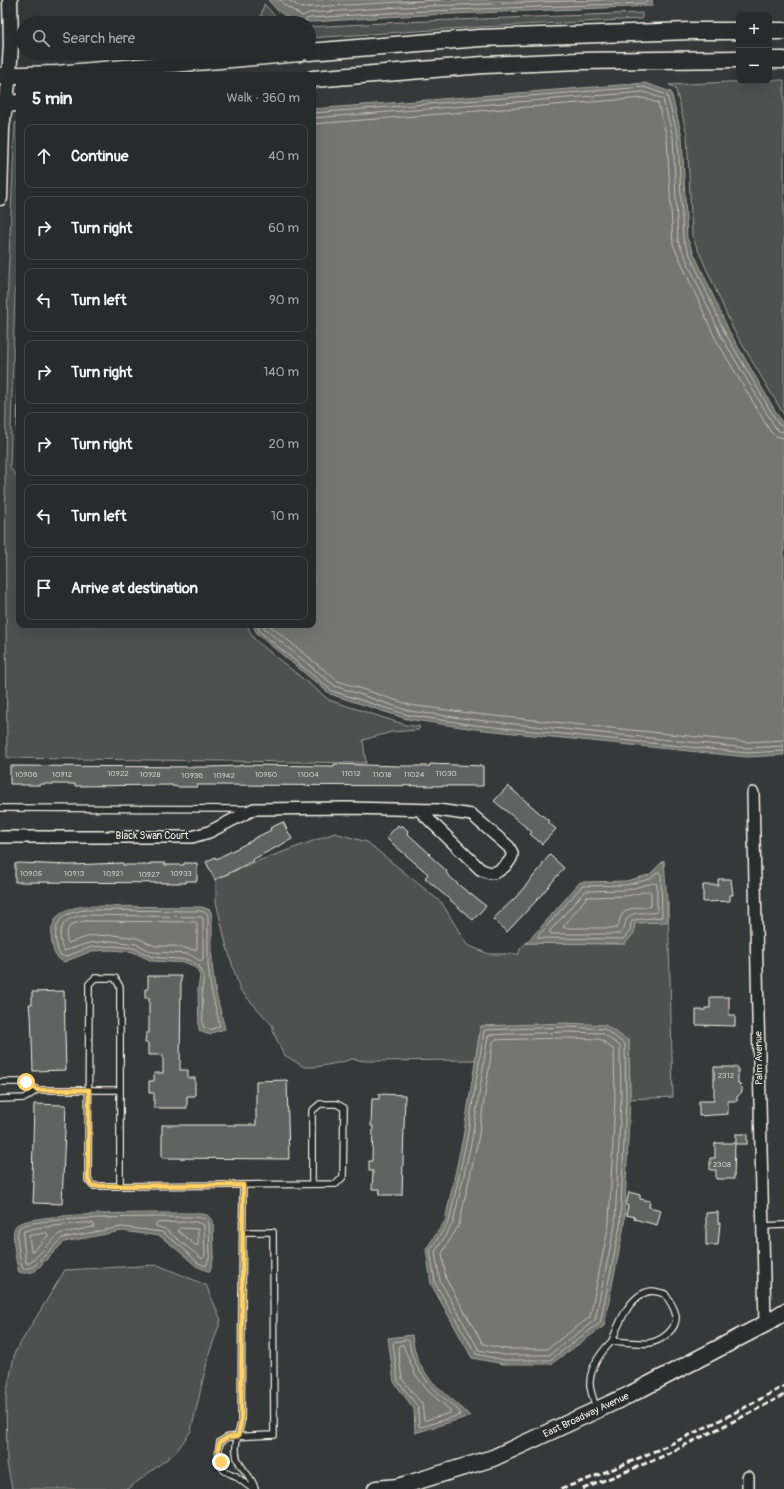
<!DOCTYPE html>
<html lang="en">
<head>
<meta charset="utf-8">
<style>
  body { margin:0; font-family:Pangolin,sans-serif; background:#303333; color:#f1f3f6 }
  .controls { position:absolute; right:12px; top:12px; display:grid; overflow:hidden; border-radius:8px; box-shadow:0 4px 16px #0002 }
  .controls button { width:36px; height:36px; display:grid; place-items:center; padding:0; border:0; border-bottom:1px solid #444747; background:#282b2b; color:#f1f3f6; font:20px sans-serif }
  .stop { position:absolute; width:12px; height:12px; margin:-9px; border:3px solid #ffd166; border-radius:50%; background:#fff }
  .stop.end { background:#ffd166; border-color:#fff; box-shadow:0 1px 4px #0008 }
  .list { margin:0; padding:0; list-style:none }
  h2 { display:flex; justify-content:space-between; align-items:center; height:52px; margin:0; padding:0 16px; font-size:17px }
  h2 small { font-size:13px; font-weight:400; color:#a5a7a9 }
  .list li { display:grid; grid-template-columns:26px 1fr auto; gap:12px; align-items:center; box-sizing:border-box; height:64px; margin:0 8px 8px; padding:0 8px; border:1px solid #444747; border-radius:8px }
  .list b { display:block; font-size:15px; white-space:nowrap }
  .list em { font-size:13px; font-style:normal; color:#a5a7a9 }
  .icon { flex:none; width:22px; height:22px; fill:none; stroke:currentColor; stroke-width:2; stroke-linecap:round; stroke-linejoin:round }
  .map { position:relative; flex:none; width:784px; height:1489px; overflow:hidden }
  .search { position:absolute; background:#282b2b; box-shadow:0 4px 16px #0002; left:16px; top:16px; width:300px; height:44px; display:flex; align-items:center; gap:10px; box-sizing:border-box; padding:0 14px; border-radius:22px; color:#a5a7a9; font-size:15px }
  .panel { position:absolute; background:#282b2b; box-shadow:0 4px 16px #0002; left:16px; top:72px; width:300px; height:556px; border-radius:8px }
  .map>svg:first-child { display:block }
  .green { fill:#4e514f; stroke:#a1a19c }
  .water { fill:#757572; stroke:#a8a7a1 }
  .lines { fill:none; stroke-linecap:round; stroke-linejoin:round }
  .shore { stroke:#c1bfb9; stroke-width:1 }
  .building { fill:#616362; stroke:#f4f1e8 }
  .service-casing { stroke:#f4f1e8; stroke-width:8 }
  .minor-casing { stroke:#f4f1e8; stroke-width:14 }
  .tertiary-casing { stroke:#f4f1e8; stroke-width:17 }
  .secondary-casing { stroke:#f4f1e8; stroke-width:19 }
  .service { stroke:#2a2d2e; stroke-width:5.5 }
  .minor { stroke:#2a2d2e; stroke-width:11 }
  .tertiary { stroke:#2a2d2e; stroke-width:14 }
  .secondary { stroke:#2a2d2e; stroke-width:16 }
  .rail { stroke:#f4f1e8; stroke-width:3; stroke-dasharray:6 3; stroke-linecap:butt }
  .route { stroke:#ffd166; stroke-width:5 }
  .labels { text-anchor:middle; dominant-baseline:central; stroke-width:3; stroke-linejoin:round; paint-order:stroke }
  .number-label { font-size:8px; fill:#cfcec6 }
  .street-label { font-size:10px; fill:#f4f1e8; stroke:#2a2d2e }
</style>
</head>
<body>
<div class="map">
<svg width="784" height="1489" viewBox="0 0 784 1489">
  <rect width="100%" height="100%" fill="#363939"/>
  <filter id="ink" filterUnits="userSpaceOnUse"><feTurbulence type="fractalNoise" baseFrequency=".025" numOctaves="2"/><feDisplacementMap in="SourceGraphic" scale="8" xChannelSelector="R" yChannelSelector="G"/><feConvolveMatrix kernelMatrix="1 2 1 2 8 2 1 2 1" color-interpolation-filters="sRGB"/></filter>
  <g filter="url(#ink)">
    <g class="green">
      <path d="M264,4L274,15L286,23H259Z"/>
      <path d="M642,13V19L479,27L309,38V27L401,22Z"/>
      <path d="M769,80H784V415L733,329L692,236L687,134L676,90L674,87L669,85Z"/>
      <path d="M15,123H19V281L15,289L10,467L16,476L19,477V625H247L254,639L329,700L406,725L420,727L418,730L392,732L363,740L366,763L7,758L5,466L8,280Z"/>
      <path d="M335,833L367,842L442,903L467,945L489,954H519L520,949L526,943L625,944L634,923L666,921L667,902L668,901L673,1097L630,1099L629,1041L481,1026L475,1060L366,1061L351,1059L343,1062L316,1067H304L283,1054L273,1031V1026L240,990L226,944L216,902V879L258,861Z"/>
      <path d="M158,1265L206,1285L221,1320L209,1354L191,1431L176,1452L128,1489H12L7,1463L6,1396L15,1352L65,1270Z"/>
    </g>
    <g class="water">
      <path d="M268,0H652L653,6L401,16L313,22L292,21L277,10Z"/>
      <path d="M645,83L671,92L682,136L687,238L729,331L784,426V755L747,757L475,729L407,719L330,694L257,634L253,625H313V109Z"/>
      <path d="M19,333V471L16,467Z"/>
      <path d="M664,860L667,902V922L635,923L634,933L625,944L526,943L541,927L580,882L626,881L649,875Z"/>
      <path d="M83,906L202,907L210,910L212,916V964L215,989L225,1029L214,1032L211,1035L204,1033L199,1030L198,989L200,976L197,969L187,963L152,961L133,952L112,950L92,951L64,962C61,960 58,959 56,956C50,946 49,926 57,917C64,909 74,908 83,906Z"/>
      <path d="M567,1023L605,1025L629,1041L630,1099L624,1226L604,1326L551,1364H503L472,1358L431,1284L426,1249L445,1221L463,1137L481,1026Z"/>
      <path d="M197,1213L207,1215L213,1221L214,1255L210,1272L196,1266L180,1252L160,1236L122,1231L64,1242L35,1271C30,1273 25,1274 19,1272L18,1269C16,1260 11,1235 15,1227C22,1211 174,1213 197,1213Z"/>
      <path d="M412,1335C417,1380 442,1387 470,1416L415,1433L414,1409L394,1382L388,1338Z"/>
    </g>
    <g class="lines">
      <g class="shore">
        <path d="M280,0L283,4L302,16L309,13L400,7L601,0"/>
        <path d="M288,0L302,8L308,7L440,0"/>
        <path d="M305,23L306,19L309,18L401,12L646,3L648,0"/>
        <path d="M313,113L644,87L667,95L678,136L683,239L725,333L779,425L784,427"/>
        <path d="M313,118L644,92L663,99L673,137L678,241L721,336L775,427L779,431L784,432"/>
        <path d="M313,124L643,98L658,103L667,138L673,244L715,338L770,431L775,436L784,438"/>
        <path d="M257,625L260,632L332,691L408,715L475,725L747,753L784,751"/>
        <path d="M263,625L265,629L335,686L409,711L476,720L747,748L784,746"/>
        <path d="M269,625L338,681L410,705L476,714L747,742L784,740"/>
        <path d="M658,872L661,874L662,917L633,920L631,923L630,931L623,939L538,938V936L582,886L626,885L650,879Z"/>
        <path d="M654,883L657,884V912C649,915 632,909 627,919C623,926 626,928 620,934H551L550,933V931L585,891L626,890Z"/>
        <path d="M649,891L651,892V906C641,909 628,905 621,916C619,920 620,925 617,928H565L563,927L587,897L627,896Z"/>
        <path d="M84,910L201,911L207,913L208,917V965L211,989L220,1026L210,1030L203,1027L202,989L204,975L199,966L189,960L152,957L134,948L112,946L91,947L65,957L60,955C54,942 52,921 68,914C73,912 79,911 84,910Z"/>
        <path d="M84,915L202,917L203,919V959L200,961L189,954L153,952L136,944L112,941L89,943L64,951C58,941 58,923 72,918C75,917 80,916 84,915Z"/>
        <path d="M85,921L196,922L197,924V949L195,950L173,946H155L137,938L113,935L90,936L68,943L66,936L69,927L73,924Z"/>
        <path d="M567,1027L604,1029L625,1044L626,1099L620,1226L600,1323L550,1360H504L476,1354L435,1283L430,1250L449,1222L467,1138L484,1031L486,1030Z"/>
        <path d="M567,1032L602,1033L620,1046L621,1099L615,1225L595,1320L549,1355H504L479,1350L440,1281L435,1252L453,1223L472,1139L488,1036L490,1035Z"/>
        <path d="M567,1038L600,1039L614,1050L615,1098L609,1224L590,1317L547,1349H505L483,1344L446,1279L442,1253L459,1225L478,1140L493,1042L495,1040Z"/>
        <path d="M196,1217L205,1219L209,1223L210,1255L206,1266L198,1263L183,1248L162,1232L122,1227L62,1238L33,1267L23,1269L22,1267C20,1260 15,1235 19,1228C26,1216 175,1217 196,1217Z"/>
        <path d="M196,1222L204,1225L205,1255L202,1259L165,1229L156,1226L155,1225L157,1223Z"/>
        <path d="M83,1223H93L94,1226L93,1227L59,1234L30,1263H26L23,1238L24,1231L36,1228Z"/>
        <path d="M180,1228L198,1229V1245H195L179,1232L178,1230Z"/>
        <path d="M47,1233L48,1236L33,1251H31L29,1236Z"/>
        <path d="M407,1340L409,1341C413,1374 436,1391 460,1412V1415L421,1427L419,1426L418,1407L398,1381L393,1343L394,1342Z"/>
        <path d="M403,1345L415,1374L429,1392L450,1410V1413L426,1420H424L422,1404L402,1379L398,1348L399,1346Z"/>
      </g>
    </g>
    <g class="building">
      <path d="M334,764L399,766H430V764L483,766V786L197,785V787H179L172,786V785L75,786V784H41V785H20V784H10V766L209,767L240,766V765L334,766Z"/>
      <path d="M508,786L549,821L548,822L556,829L542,844L530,834L532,832L494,801Z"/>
      <path d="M283,822L292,839L252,860L253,861L215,880L206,862L215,857L216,859L253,840V839L271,830L270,828Z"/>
      <path d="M398,825L400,827L402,825L408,831L407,833L430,854L429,855L447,871L446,873L460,886L486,906L473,920L425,878L428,874L386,838Z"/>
      <path d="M550,855L564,868L537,900L507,932L493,919L516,897L543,865L542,864Z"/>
      <path d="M19,863L69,865L123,863V865H150V863H165V865H184V863H197V881H186V883L15,882V864Z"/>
      <path d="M718,879H731L733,895H730V901L703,902V885H718Z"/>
      <path d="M148,976H181L180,1070H188V1078H195V1096H187V1108H154V1093H149V1081H154V1073H163V1055H148V1043H145L146,1033H149V998H145V989H148Z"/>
      <path d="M64,991L66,1070L33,1071L31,1013H30L29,1004H32V992Z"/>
      <path d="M710,997H729V1015H735V1026L696,1025V1010H705V1008H710Z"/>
      <path d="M714,1067H738V1083L742,1087V1092L737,1097V1101H728V1114L699,1116V1101H714Z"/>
      <path d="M287,1080L289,1159L162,1158V1125H256V1081Z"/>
      <path d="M379,1094L405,1095L402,1195H379L380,1189H372L373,1171H369V1161H372L373,1126H371L372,1099H379Z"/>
      <path d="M34,1104L66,1105L62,1204L33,1203L34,1181H32Z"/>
      <rect x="736" y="1134" width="11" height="10"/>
      <path d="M715,1143H735L734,1179H716V1170H710V1158H715Z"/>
      <path d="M629,1192L640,1195V1199L650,1201L649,1207L661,1210L657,1225L634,1219L635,1217L626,1215L628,1206L626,1205Z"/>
      <path d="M718,1212V1223H720L718,1245H706V1213Z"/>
    </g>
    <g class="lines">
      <defs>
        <g id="service">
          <path d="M0,808L248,809"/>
          <path d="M0,1082H26L37,1090L25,1098L0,1099"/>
          <path d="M37,1090H120V1186H93L88,1180L89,984L95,978H115L120,987V1090"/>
          <path d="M243,1185L241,1423C238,1435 234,1447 237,1458C241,1470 253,1477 255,1489"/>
          <path d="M120,1186L336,1184L343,1177L344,1108L337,1104H320L312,1111V1184"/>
          <path d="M763,1226L784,1225"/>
          <path d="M243,1232H273L274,1435L228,1437L220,1442C218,1450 218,1463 224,1470C227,1473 232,1474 236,1476C242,1481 247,1486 254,1489"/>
          <path d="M596,1408C594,1401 591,1393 590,1386C589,1368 600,1353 612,1341C624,1342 637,1344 649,1343C661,1341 677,1330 676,1316C675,1308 669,1300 665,1294C661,1293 656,1291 652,1291C630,1293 619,1323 612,1341"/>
        </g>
        <g id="minor">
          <path d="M753,793L765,1324"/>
          <path d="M0,837H192L209,832L254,809L346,808L438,810L472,815L509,847C509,848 512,852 512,853C513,861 500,872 492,873C488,873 484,871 480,869L419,810"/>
          <path d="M748,1477V1489"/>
        </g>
        <path id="tertiary" d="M0,198L2,128L9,76L11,44L10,0"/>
        <g id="secondary">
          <path d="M769,31H784"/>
          <path d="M309,52L480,38L691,31H739"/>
          <path d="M769,60H784"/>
          <path d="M23,75L56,74L300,53"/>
          <path d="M0,76L19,75"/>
          <path d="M313,79L483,65L579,61L739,59"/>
          <path d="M0,104L19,103"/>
          <path d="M376,1489L398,1487L493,1458L629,1395L765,1324L784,1312"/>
        </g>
      </defs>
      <use href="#service" class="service-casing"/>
      <use href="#minor" class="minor-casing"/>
      <use href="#tertiary" class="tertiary-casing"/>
      <use href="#secondary" class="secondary-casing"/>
      <use href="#service" class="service"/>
      <use href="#minor" class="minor"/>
      <use href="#tertiary" class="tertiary"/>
      <use href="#secondary" class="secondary"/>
      <g class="rail">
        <path d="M561,1489C638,1461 713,1426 784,1386"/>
        <path d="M583,1489L659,1458L746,1415L784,1395"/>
      </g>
    </g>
  </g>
  <g class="lines" filter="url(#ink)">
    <path class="route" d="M26,1082L37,1090H89L88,1180L92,1186L243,1185L241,1423L238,1436L228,1437L220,1442L218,1448L221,1462"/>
  </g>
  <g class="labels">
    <g class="number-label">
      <text x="118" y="773">10922</text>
      <text x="351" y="773">11012</text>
      <text x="446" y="773">11030</text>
      <text x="26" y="774">10906</text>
      <text x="62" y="774">10912</text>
      <text x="150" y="774">10928</text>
      <text x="266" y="774">10950</text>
      <text x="308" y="774">11004</text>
      <text x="382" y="774">11018</text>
      <text x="414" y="774">11024</text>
      <text x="192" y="775">10936</text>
      <text x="224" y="775">10942</text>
      <text x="31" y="873">10905</text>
      <text x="74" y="873">10913</text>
      <text x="113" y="873">10921</text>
      <text x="181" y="873">10933</text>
      <text x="149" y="874">10927</text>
      <text x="726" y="1075">2312</text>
      <text x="722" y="1164">2308</text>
    </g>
    <g class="street-label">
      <text x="152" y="836">Black Swan Court</text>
      <text transform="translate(759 1058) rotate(-91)">Palm Avenue</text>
      <text transform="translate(586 1415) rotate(-25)">East Broadway Avenue</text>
    </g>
  </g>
</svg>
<div class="controls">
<button>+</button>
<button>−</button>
</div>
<div class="stop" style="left:26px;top:1082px"></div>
<div class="stop end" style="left:221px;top:1462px"></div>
<div class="search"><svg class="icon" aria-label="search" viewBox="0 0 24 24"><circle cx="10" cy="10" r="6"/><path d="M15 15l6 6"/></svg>Search here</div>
<section class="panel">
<h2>5 min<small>Walk · 360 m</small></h2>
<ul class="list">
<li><svg class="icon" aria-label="ahead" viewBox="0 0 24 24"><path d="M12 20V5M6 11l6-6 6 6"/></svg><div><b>Continue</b></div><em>40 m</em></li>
<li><svg class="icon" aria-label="right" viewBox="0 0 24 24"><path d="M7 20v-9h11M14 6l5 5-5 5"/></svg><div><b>Turn right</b></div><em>60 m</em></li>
<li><svg class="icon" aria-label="left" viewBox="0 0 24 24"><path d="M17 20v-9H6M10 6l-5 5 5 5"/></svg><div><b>Turn left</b></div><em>90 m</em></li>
<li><svg class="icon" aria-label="right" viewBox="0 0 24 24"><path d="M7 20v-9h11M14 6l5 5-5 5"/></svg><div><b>Turn right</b></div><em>140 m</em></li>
<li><svg class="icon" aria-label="right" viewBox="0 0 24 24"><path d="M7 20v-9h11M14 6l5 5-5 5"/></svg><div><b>Turn right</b></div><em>20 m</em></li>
<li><svg class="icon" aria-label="left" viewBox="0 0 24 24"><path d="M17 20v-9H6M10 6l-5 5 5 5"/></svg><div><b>Turn left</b></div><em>10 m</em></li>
<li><svg class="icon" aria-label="arrive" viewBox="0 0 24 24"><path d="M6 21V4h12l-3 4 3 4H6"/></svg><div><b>Arrive at destination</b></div></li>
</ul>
</section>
</div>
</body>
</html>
